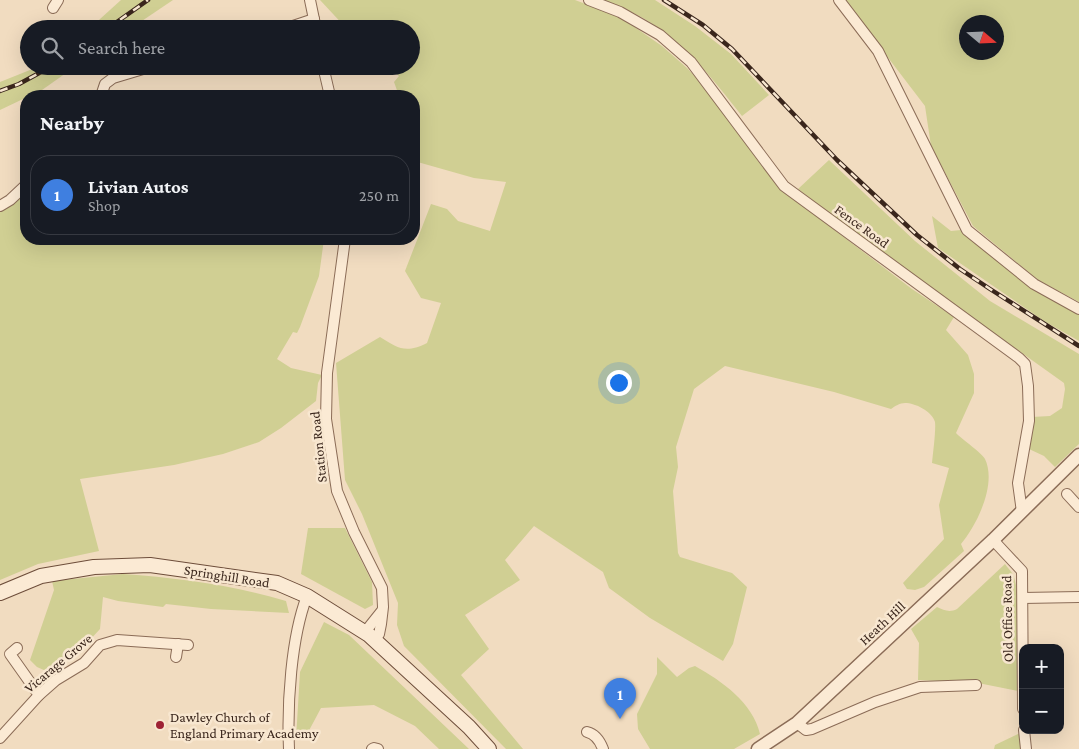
<!DOCTYPE html>
<html lang="en">
<head>
<meta charset="utf-8">
<style>
  body { margin:0; font-family:"Crimson Pro",serif; background:#20242c; color:#f1f3f6 }
  .controls { position:absolute; right:15px; bottom:15px; display:grid; overflow:hidden; border-radius:10px; box-shadow:0 5px 20px #0002 }
  .controls button { width:45px; height:45px; display:grid; place-items:center; padding:0; border:0; border-bottom:1px solid #363941; background:#171b24; color:#f1f3f6; font:25px sans-serif }
  .compass { position:absolute; left:959px; top:15px; width:45px; height:45px; border-radius:50%; background:#171b24; box-shadow:0 5px 20px #0002; rotate:109deg }
  .you { position:absolute; left:618px; top:382px; width:18px; height:18px; margin:-12px; border:4px solid #fff; border-radius:50%; background:#1a73e8; box-shadow:0 0 0 8px #1a73e833 }
  .badge { display:grid; place-items:center; width:32px; height:32px; border-radius:50%; background:#cc959f; color:#fff; font-size:16px; font-weight:700 }
  .pin { position:absolute; translate:-50% -41px; filter:drop-shadow(0 1px 2px #0008) }
  .pin::after { content:''; position:absolute; top:26px; width:18px; height:15px; background:inherit; clip-path:polygon(0 0,100% 0,50% 100%) }
  .list { margin:0; padding:0; list-style:none }
  h2 { display:flex; justify-content:space-between; align-items:center; height:65px; margin:0; padding:0 20px; font-size:21px }
  h2 small { font-size:16px; font-weight:400; color:#9ea1a6 }
  .list li { display:grid; grid-template-columns:32px 1fr auto; gap:15px; align-items:center; box-sizing:border-box; height:80px; margin:0 10px 10px; padding:0 10px; border:1px solid #363941; border-radius:20px }
  .list b { display:block; font-size:19px; white-space:nowrap }
  .list p { margin:0; font-size:16px; white-space:nowrap; color:#9ea1a6 }
  .list em { font-size:16px; font-style:normal; color:#9ea1a6 }
  .icon { flex:none; width:28px; height:28px; fill:none; stroke:currentColor; stroke-width:2; stroke-linecap:round; stroke-linejoin:round }
  .map { position:relative; flex:none; width:1079px; height:749px; overflow:hidden }
  .search { position:absolute; background:#171b24; box-shadow:0 5px 20px #0002; left:20px; top:20px; width:400px; height:55px; display:flex; align-items:center; gap:12px; box-sizing:border-box; padding:0 18px; border-radius:28px; color:#9ea1a6; font-size:19px }
  .panel { position:absolute; background:#171b24; box-shadow:0 5px 20px #0002; left:20px; top:90px; width:400px; height:155px; border-radius:20px }
  .map>svg:first-child { display:block }
  .green { fill:#d0cf93; fill-rule:evenodd }
  .lines { fill:none; stroke-linecap:round; stroke-linejoin:round }
  .minor-casing { stroke:#8b6c57; stroke-width:12 }
  .tertiary-casing { stroke:#8b6c57; stroke-width:15 }
  .secondary-casing { stroke:#6d4d3a; stroke-width:16 }
  .minor { stroke:#fbead4; stroke-width:10 }
  .tertiary { stroke:#fbead4; stroke-width:12 }
  .secondary { stroke:#fbead4; stroke-width:14 }
  .rail-casing { stroke:#3a261c; stroke-width:4.5 }
  .rail { stroke:#f8e7d0; stroke-width:2.5; stroke-dasharray:8; stroke-linecap:butt }
  .poi-dot { fill:#9e2234; stroke:#f8e7d0; stroke-width:2 }
  .labels { text-anchor:middle; dominant-baseline:central; stroke-width:5; stroke-linejoin:round; paint-order:stroke }
  .street-label { font-size:14px; fill:#3a261c; stroke:#f8e7d0 }
  .poi-label { font-size:14px; fill:#3a261c; stroke:#f8e7d0; text-anchor:start }
</style>
</head>
<body>
<div class="map">
<svg width="1079" height="749" viewBox="0 0 1079 749">
  <rect width="100%" height="100%" fill="#f1dcc0"/>
  <g class="green">
    <path d="M121,0H173L130,29H89Z"/>
    <path d="M320,0H575L620,17L662,46L687,68L704,86L759,162L782,190L912,289L954,317L946,330L968,355L974,374V393L956,433C963,440 982,453 985,459C997,484 977,525 961,544L964,551L924,587L915,590L907,589L903,583L944,539L939,505L949,468L932,463C933,453 936,430 935,422C932,411 915,403 905,403C900,403 895,406 891,409L834,392L725,366L694,389L676,447L678,467L673,491L678,553L680,557L732,573L747,587L733,644L723,661L650,618L609,588L603,572L534,526L505,560L520,580L465,615L489,649L461,675L523,749H506L404,646L397,625L398,603L362,514L345,480L336,363L380,337C398,348 405,354 427,343L441,303L421,298L405,271L431,204L447,209L458,221L490,231L506,182L474,178L414,161V96H399L394,82L399,76L387,66H411V29H347Z"/>
    <path d="M604,0H655L695,26L731,54L769,95L742,116C713,79 684,42 643,18C630,11 617,6 604,0Z"/>
    <path d="M844,0H1079V302L1038,280L973,226L931,146L925,106ZM966,22H996V52H966Z"/>
    <path d="M40,66H76L42,90L0,110V82Z"/>
    <path d="M829,160L915,241L990,301L1079,354V444L1055,467L1044,456L1029,449L1032,417L1050,416L1062,408L1065,389L1064,383L894,262L798,189Z"/>
    <path d="M26,190V239H324L319,276L300,327L297,333L293,332L277,359L291,368L322,375L318,383L316,401L281,428L259,442L223,454L174,465L80,479L99,551L38,564L0,580V210Z"/>
    <path d="M932,216L951,231L961,230L996,260L1047,297L1079,313V341L1044,321L938,248Z"/>
    <path d="M308,528H345L372,582L373,605L365,609L301,574Z"/>
    <path d="M1005,564C1007,567 1010,570 1012,573C1023,592 1018,666 1018,691L978,683L918,680L919,643L911,629L937,607C944,610 949,613 957,609Z"/>
    <path d="M123,574C179,578 233,585 286,601L289,613L211,609L166,604L163,607L118,601L103,597L100,629L75,656L46,671L37,667L30,660L54,590L52,581Z"/>
    <path d="M324,622L349,635L469,749H439L415,726L374,705L321,708L305,738L296,739L300,672Z"/>
    <path d="M657,657L677,677L689,668L695,666C722,681 753,703 760,734L734,749H650L638,729L637,714L657,674Z"/>
    <path d="M1022,732L1023,749H994L995,745Z"/>
  </g>
  <g class="lines">
    <defs>
      <g id="minor">
        <path d="M310,0L316,29"/>
        <path d="M589,0L620,12L660,35L691,62L784,186L1019,358L1025,364L1028,386L1029,421L1018,483L1022,512"/>
        <path d="M839,0L878,51L967,230L1034,284L1079,309"/>
        <path d="M53,8L58,0"/>
        <path d="M284,29L314,19"/>
        <path d="M323,66L330,96"/>
        <path d="M101,96L105,84L113,78L153,66"/>
        <path d="M0,206L10,200L26,185"/>
        <path d="M345,239L327,373L326,419L337,491L354,532L382,588L383,607L381,624L379,634L375,640"/>
        <path d="M1067,494L1079,507"/>
        <path d="M993,540L1022,571L1023,709"/>
        <path d="M1023,598L1079,597"/>
        <path d="M365,632L381,612"/>
        <path d="M17,648L10,654L39,695"/>
        <path d="M176,657L178,644"/>
        <path d="M797,723L806,730L812,729L875,702L920,687L976,685"/>
        <path d="M1024,730L1026,749"/>
        <path d="M587,732C595,734 600,741 603,749"/>
        <path d="M0,738L39,695L56,680L84,663L100,645L117,640L188,645"/>
        <path d="M289,749C287,704 291,638 307,596"/>
        <path d="M372,749L374,748L378,749"/>
      </g>
      <path id="tertiary" d="M758,749L797,723L993,540L1079,455"/>
      <path id="secondary" d="M0,593L41,576L94,567L150,565L277,583L307,596L369,635L469,727L489,749"/>
    </defs>
    <use href="#minor" class="minor-casing"/>
    <use href="#tertiary" class="tertiary-casing"/>
    <use href="#secondary" class="secondary-casing"/>
    <use href="#minor" class="minor"/>
    <use href="#tertiary" class="tertiary"/>
    <use href="#secondary" class="secondary"/>
    <defs>
      <g id="rail">
        <path d="M664,0L703,25L732,49L837,160L917,235L960,269L990,289L1079,346"/>
        <path d="M107,29L148,0"/>
        <path d="M0,91L19,84L52,66"/>
      </g>
    </defs>
    <use href="#rail" class="rail-casing"/>
    <use href="#rail" class="rail"/>
  </g>
  <circle class="poi-dot" cx="160" cy="725" r="5"/>
  <g class="labels">
    <g class="street-label">
      <text transform="translate(862 226) rotate(36)">Fence Road</text>
      <text transform="translate(318 447) rotate(-96)">Station Road</text>
      <text transform="translate(227 576) rotate(9)">Springhill Road</text>
      <text transform="translate(1007 619) rotate(-91)">Old Office Road</text>
      <text transform="translate(882 623) rotate(-43)">Heath Hill</text>
      <text transform="translate(58 663) rotate(-40)">Vicarage Grove</text>
    </g>
    <g class="poi-label">
      <text x="170" y="717">Dawley Church of<tspan x="170" dy="16">England Primary Academy</tspan></text>
    </g>
  </g>
</svg>
<div class="controls">
<button>+</button>
<button>−</button>
</div>
<svg class="compass" viewBox="-18 -18 36 36"><path d="M0-13l5 13h-10z" fill="#e53935"/><path d="M0 13l5-13h-10z" fill="#9ea1a6"/></svg>
<div class="you"></div>
<div class="pin badge" style="left:620px;top:719px;background:#3f7fe0">1</div>
<div class="search"><svg class="icon" aria-label="search" viewBox="0 0 24 24"><circle cx="10" cy="10" r="6"/><path d="M15 15l6 6"/></svg>Search here</div>
<section class="panel">
<h2>Nearby<small></small></h2>
<ul class="list">
<li><span class="badge" style="background:#3f7fe0">1</span><div><b>Livian Autos</b><p>Shop</p></div><em>250 m</em></li>
</ul>
</section>
</div>
</body>
</html>
